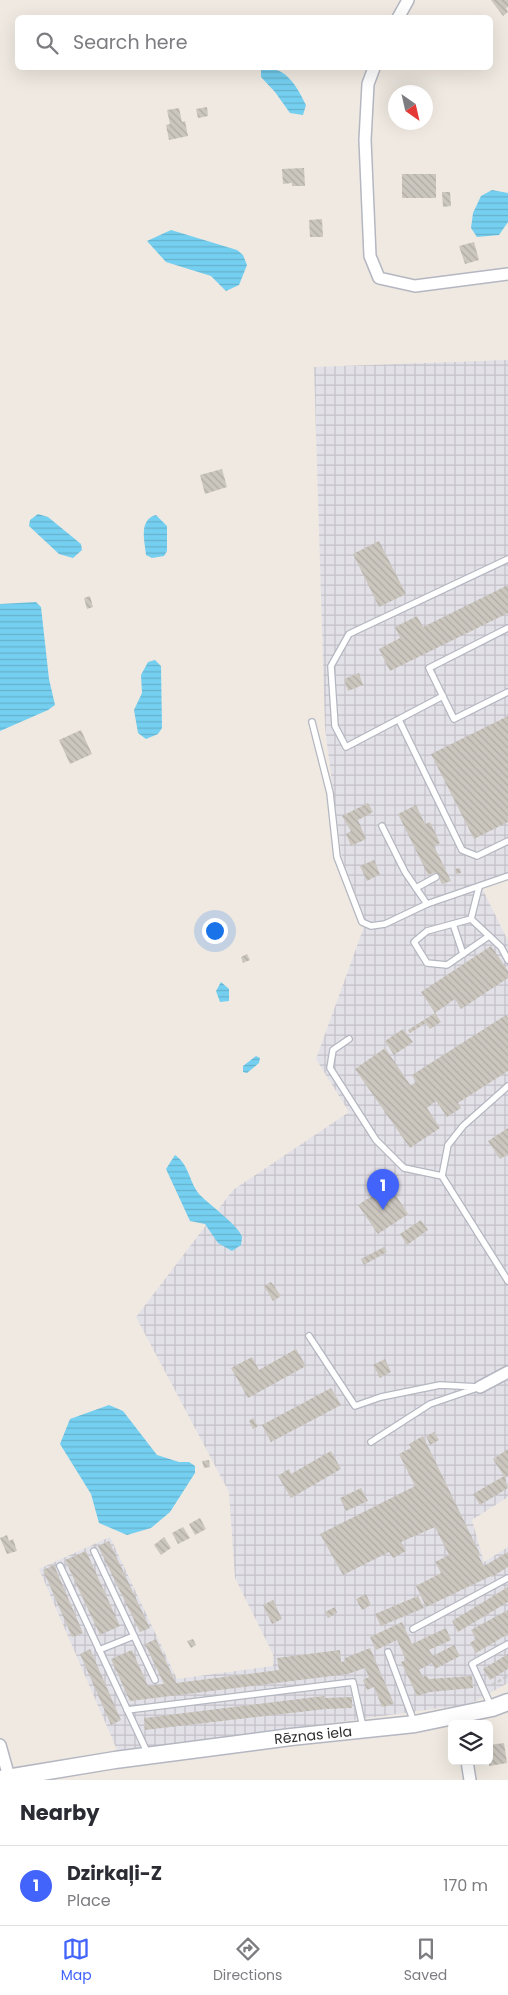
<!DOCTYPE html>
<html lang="en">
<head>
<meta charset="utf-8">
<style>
  body { margin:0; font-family:Poppins,sans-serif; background:#f7f7f7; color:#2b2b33 }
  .controls { position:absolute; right:15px; bottom:15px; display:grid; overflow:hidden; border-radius:8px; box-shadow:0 5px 20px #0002 }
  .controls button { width:45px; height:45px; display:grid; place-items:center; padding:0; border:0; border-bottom:1px solid #e1e1e2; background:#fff; color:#2b2b33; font:25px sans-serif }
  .compass { position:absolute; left:388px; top:85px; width:45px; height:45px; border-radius:50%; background:#fff; box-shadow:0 5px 20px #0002; rotate:146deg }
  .you { position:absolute; left:214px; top:930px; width:18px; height:18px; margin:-12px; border:4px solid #fff; border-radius:50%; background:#1a73e8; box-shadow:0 0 0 8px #1a73e833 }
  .badge { display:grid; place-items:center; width:32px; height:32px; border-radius:50%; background:#4264fb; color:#fff; font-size:16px; font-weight:700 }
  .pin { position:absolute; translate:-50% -41px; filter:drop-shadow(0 1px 2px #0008) }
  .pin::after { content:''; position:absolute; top:26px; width:18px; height:15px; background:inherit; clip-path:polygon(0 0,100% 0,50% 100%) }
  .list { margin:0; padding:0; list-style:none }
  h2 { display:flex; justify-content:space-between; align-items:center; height:65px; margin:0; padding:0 20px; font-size:21px }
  h2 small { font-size:16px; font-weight:400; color:#7c7c81 }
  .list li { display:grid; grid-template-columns:32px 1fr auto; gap:15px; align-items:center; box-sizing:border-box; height:80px; padding:0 20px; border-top:1px solid #e1e1e2 }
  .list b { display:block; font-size:19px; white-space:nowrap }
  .list p { margin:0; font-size:16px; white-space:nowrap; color:#7c7c81 }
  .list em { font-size:16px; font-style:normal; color:#7c7c81 }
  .icon { flex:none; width:28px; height:28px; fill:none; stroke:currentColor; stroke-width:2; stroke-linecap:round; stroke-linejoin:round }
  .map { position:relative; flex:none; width:508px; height:1780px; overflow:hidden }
  .search { position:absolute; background:#fff; box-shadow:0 5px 20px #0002; left:15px; right:15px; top:15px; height:55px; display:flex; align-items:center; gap:12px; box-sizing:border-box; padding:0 18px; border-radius:8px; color:#7c7c81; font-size:19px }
  .sheet { height:145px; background:#fff }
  nav { display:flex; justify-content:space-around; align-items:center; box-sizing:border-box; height:70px; border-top:1px solid #e1e1e2; background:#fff; font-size:14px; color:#7c7c81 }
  nav a { display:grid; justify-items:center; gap:2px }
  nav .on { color:#4264fb }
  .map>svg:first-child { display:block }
  .industrial { fill:url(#industrial-grid) }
  .water { fill:url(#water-rules) }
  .building { fill:url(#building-back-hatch) }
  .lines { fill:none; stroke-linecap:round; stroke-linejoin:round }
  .service-casing { stroke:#b4b7c1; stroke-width:8 }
  .minor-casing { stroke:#b4b7c1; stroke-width:14 }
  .secondary-casing { stroke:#b4b7c1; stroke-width:19 }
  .path { stroke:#c9c9c9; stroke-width:2.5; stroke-dasharray:4 2.5; stroke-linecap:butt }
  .service { stroke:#fff; stroke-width:5.5 }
  .minor { stroke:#fff; stroke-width:11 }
  .secondary { stroke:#fff; stroke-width:16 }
  .labels { text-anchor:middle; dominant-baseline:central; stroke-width:4; stroke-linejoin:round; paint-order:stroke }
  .street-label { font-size:14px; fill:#2e2e2e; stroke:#fff }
</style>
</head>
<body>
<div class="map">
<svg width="508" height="1780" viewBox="0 0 508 1780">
  <defs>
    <pattern id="industrial-grid" width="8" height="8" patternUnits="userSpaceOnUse" patternTransform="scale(1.25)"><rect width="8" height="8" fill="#e3e1e8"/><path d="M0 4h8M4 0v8" fill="none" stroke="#c3c1c7"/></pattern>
    <pattern id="water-rules" width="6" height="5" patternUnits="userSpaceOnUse" patternTransform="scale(1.25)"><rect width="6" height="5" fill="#75cff0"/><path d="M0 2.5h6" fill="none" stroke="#66b2ce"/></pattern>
    <pattern id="building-back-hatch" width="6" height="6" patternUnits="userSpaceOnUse" patternTransform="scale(1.25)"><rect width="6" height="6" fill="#cbc7bf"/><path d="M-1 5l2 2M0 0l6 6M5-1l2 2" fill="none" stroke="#afaba4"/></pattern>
  </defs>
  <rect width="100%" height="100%" fill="#efe9e1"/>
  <path class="industrial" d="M508,360V873L480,884L508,941V1497L472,1520L484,1562L508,1547V1683L470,1704L118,1752L39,1569L110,1537L177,1679L273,1666V1654L235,1578L229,1492L136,1317L233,1190L349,1112L316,1059L366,921L342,859L325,728L314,367Z"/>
  <g class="water">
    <path d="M264,68C287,67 297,87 306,105L303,115L290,113L275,92L261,77V70Z"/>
    <path d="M492,190L508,193V222L499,235L477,237L471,228L473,213L481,196Z"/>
    <path d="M171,230L237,250L243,255L247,265L239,285L226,291L211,276L166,262L147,241Z"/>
    <path d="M38,514L48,517L81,544L82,550L73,558L59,554L29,526L30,520Z"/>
    <path d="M156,515L167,526V551L164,556L152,558L146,555C145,541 138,520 156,515Z"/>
    <path d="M36,602L41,607L49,679L55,705L48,710L0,731V604Z"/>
    <path d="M155,660L161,666L162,728L158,734L146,739L138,733L134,710L142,693L141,675L148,662Z"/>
    <path d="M221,982L229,989V1001L220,1002L216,991Z"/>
    <path d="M256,1056L260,1058L259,1063L247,1073L243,1072V1066Z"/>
    <path d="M175,1155C190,1165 189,1184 201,1196C210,1205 240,1227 242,1237C242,1240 241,1242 241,1245L232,1251L218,1243L205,1224L190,1221L166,1169Z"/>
    <path d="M109,1405L123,1411L157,1455L179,1462H189L195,1466V1473L170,1512L151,1528L127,1535L99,1523L91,1494L60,1444L70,1419Z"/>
  </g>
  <g class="building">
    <path d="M491,0H508V7L506,8L508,12L503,16Z"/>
    <path d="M207,107L208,116L198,118L196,109Z"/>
    <path d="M179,108L182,122L185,121L188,136L169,140L166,125L170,124L167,110Z"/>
    <path d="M304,168L305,186H292V183L283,184L282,169Z"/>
    <rect x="402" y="174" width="34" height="24"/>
    <path d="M442,192H450L451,206L443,207Z"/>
    <path d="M322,219L323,237H310L309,220Z"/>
    <path d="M474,242L479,260L465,264L459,246Z"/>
    <path d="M222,469L227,487L205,494L200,475Z"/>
    <path d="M379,541L406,594L379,607L353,554Z"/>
    <path d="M508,585V613L390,671L379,649L400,638L395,627L417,616L423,627Z"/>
    <path d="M90,596L93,607L87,609L84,598Z"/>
    <path d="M359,673L363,685L348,691L344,679Z"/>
    <path d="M508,716V822L474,839L431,754Z"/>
    <path d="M81,730L92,754L70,764L59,740Z"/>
    <path d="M368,803L373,812L358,820L366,839L351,846L346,834L351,831L342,816Z"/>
    <path d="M416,805L425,824L430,822L440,843L434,846L451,881L442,884L436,872L428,875L398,814Z"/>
    <path d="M374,860L380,874L367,881L360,866Z"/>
    <path d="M460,868L461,873L456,874L455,869Z"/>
    <path d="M491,946L508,971V978L461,1009L455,999L435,1013L421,992Z"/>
    <path d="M247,954L250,960L243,963L241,957Z"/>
    <path d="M435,1013L441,1022L430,1029L426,1023L410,1033L408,1030Z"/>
    <path d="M506,1015L508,1018V1071L458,1103L461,1108L447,1117L436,1101L427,1108L440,1128L410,1148L355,1069L385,1048L411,1086L416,1082L412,1075Z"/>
    <path d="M403,1029L413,1042L394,1055L385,1041Z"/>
    <path d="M508,1128V1154L500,1159L488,1141Z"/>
    <path d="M389,1185L408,1214L378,1234L358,1205Z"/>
    <path d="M421,1220L428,1230L407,1245L400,1234Z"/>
    <path d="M384,1247L387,1252L364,1265L361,1259Z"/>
    <path d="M271,1282L281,1296L273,1301L264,1286Z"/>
    <path d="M296,1349L306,1366L248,1398L231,1368L252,1357L259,1370Z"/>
    <path d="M385,1359L391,1372L380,1378L373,1365Z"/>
    <path d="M331,1388L341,1405L271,1442L262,1425Z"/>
    <path d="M253,1418L258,1426L253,1429L249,1421Z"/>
    <path d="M434,1432L439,1440L430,1445L426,1436Z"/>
    <path d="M423,1436L480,1554L478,1555L484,1566L508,1552V1567L492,1577L491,1576L426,1607L416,1586L441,1573L435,1562L449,1555L435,1527L401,1542L406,1551L393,1558L389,1552L343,1575L320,1534L415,1486L399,1454L411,1448L409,1444Z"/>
    <path d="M508,1449V1476L505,1478L508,1488L480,1505L473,1494L504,1476L493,1459Z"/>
    <path d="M331,1451L341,1469L291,1498L278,1476L289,1469L291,1474Z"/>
    <path d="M209,1460L210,1467L204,1468L202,1461Z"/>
    <path d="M361,1488L368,1501L346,1511L340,1498Z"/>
    <path d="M200,1518L206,1529L195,1535L189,1524Z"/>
    <path d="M183,1527L190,1538L178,1544L172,1533Z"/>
    <path d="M7,1535L9,1541L13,1539L17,1551L7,1554L0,1538Z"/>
    <path d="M164,1537L171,1548L161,1555L154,1545Z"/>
    <path d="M109,1541L150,1628L140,1632L98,1546Z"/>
    <path d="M86,1551L120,1626L100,1635L65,1560Z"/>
    <path d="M54,1565L83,1633L72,1637L43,1570Z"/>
    <path d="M508,1587V1602L458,1632L452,1621Z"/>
    <path d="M366,1594L371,1605L362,1610L356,1599Z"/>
    <path d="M418,1596L424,1608L381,1626L375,1614Z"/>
    <path d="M273,1600L282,1619L272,1624L263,1605Z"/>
    <path d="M335,1607L337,1613L328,1618L325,1612Z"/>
    <path d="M508,1610V1634L476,1653L470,1643L476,1639L471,1630Z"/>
    <path d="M402,1622L412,1644L446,1628L451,1640L429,1650L433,1656L454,1645L460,1656L435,1669L432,1663L419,1670L423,1677L426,1675L429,1679L472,1676L473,1688L430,1692L417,1696L401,1662L406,1660L397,1640L376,1650L370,1637Z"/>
    <path d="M156,1639L176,1683L279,1670L277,1658L340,1650L341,1662L345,1661V1658L370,1648L394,1704L382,1707L374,1687L367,1690L363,1680L369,1677L365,1668L348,1674L130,1701L111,1659L132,1650L148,1686L164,1684L145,1644Z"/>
    <path d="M193,1639L196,1645L191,1648L187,1641Z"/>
    <path d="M90,1649L121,1720L111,1725L80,1654Z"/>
    <path d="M508,1654V1669L490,1680L483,1669Z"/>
    <path d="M324,1696V1698L352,1697V1708L326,1709L145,1730L144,1718Z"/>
    <path d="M504,1743L507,1763L489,1766V1745Z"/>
  </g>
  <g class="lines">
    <defs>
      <g id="service">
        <path d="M508,628L429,668L454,719L508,692"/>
        <path d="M443,696L346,747L335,726L331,666L349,634L508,559"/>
        <path d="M399,720L462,850L477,856L508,841"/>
        <path d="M312,722L330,793L337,857L362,922L371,926L385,924L427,904L508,876"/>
        <path d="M382,826L405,872L427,904"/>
        <path d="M479,887L471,919L501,947L508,960"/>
        <path d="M416,888L436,877"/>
        <path d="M471,919L427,931L414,942L427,963L447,965L489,936"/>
        <path d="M453,924L463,954"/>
        <path d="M349,1039L333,1050L330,1068L376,1140L404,1168L442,1176L508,1281"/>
        <path d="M442,1176L448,1145L463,1126L508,1086"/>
        <path d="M309,1336L355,1406L381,1397L440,1385L480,1387L430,1404L371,1442"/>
        <path d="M94,1551L134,1636L99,1650"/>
        <path d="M60,1566L148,1754"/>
        <path d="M413,1629L508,1578"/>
        <path d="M134,1636L155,1680"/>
        <path d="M388,1652L414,1722"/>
        <path d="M491,1706L472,1664L508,1644"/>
        <path d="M127,1710L353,1682L363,1727"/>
      </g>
      <g id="minor">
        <path d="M398,18L408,0"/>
        <path d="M374,68L368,84L365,140L370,256L379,278L415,286L508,274"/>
        <path d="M480,1387L508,1372"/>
        <path d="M0,1745L9,1777"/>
        <path d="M467,1761L470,1780"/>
      </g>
      <path id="secondary" d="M0,1779L115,1760L291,1737L415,1724L492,1708L508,1702"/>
    </defs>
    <use href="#service" class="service-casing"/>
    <use href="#minor" class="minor-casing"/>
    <use href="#secondary" class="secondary-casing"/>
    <path class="path" d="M492,1685L508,1676"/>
    <use href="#service" class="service"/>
    <use href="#minor" class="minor"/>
    <use href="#secondary" class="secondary"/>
  </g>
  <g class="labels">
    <g class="street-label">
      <text transform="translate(313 1735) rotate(-6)">Rēznas iela</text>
    </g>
  </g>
</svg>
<div class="controls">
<button><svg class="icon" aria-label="layers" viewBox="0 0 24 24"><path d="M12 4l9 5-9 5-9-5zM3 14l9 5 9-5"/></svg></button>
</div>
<svg class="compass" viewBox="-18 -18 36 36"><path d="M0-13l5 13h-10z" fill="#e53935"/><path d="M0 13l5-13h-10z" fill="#7c7c81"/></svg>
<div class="you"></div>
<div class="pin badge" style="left:383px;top:1210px">1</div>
<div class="search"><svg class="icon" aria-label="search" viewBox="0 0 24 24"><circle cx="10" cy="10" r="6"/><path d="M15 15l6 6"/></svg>Search here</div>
</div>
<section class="sheet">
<h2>Nearby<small></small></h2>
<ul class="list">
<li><span class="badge">1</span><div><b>Dzirkaļi-Z</b><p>Place</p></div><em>170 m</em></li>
</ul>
</section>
<nav>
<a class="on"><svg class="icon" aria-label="map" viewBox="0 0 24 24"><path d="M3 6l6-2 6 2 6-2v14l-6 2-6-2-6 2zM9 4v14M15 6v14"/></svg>Map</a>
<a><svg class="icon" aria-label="directions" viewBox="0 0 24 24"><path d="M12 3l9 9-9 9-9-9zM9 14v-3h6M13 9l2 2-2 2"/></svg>Directions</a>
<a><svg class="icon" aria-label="saved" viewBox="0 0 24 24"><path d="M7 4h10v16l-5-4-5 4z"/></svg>Saved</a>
</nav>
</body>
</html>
